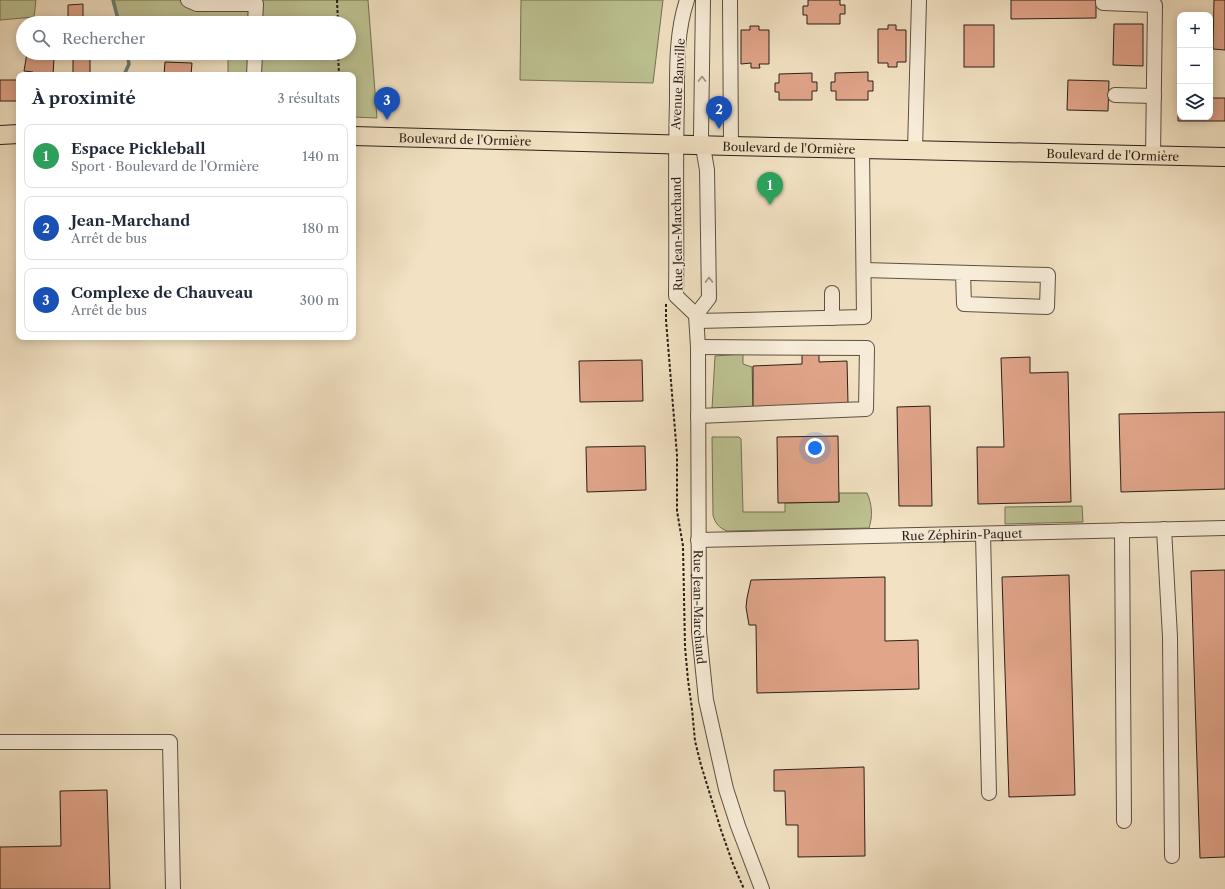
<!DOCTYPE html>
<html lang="fr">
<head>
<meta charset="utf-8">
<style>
  body { margin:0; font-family:"Libre Caslon Text",serif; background:#f6f6f7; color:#1f2937 }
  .controls { position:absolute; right:12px; top:12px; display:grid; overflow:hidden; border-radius:8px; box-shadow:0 2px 10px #0003 }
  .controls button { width:36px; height:36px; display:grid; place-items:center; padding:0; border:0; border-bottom:1px solid #e0e1e3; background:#fff; color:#1f2937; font:20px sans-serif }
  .you { position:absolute; left:815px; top:448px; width:14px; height:14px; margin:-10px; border:3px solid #fff; border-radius:50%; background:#1a73e8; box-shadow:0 0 0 6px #1a73e833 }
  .badge { display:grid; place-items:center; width:26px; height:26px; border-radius:50%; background:#8f2418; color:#fff; font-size:13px; font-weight:700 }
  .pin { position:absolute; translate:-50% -33px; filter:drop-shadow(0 1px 2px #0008) }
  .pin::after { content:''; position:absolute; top:21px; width:14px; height:12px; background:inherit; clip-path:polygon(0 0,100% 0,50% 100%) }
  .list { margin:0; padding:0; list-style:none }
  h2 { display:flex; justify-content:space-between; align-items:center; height:52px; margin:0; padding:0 16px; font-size:17px }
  h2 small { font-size:13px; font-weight:400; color:#747a83 }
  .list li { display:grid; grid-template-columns:26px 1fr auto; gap:12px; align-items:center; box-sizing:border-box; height:64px; margin:0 8px 8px; padding:0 8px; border:1px solid #e0e1e3; border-radius:8px }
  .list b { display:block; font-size:15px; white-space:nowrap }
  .list p { margin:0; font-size:13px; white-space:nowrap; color:#747a83 }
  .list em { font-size:13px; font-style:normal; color:#747a83 }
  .icon { flex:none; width:22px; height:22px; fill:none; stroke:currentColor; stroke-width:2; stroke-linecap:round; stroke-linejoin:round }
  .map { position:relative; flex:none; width:1225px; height:889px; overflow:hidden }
  .search { position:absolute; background:#fff; box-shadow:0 2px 10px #0003; left:16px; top:16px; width:340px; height:44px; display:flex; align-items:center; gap:10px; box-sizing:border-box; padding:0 14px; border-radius:22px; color:#747a83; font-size:15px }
  .panel { position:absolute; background:#fff; box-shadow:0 2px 10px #0003; left:16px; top:72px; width:340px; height:268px; border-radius:8px }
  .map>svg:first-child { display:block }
  .green { fill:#bdc292; stroke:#747055 }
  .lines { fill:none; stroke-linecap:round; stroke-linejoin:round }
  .stream { stroke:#6e7e74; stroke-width:3.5 }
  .building { fill:#e1a58a; stroke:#2b1f18 }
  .minor-casing { stroke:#5d5043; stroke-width:16 }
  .major-casing { stroke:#2b1f18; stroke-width:20 }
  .path { stroke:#2b1f18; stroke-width:2; stroke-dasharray:3 2; stroke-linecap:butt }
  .minor { stroke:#f7ecd8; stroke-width:14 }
  .major { stroke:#f2e2c3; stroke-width:18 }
  .oneway { stroke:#9b9082 }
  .labels { text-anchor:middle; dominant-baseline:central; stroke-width:3; stroke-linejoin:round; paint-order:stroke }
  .street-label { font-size:12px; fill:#2b1f18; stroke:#f7ecd8 }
</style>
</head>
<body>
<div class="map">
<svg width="1225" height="889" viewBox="0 0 1225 889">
  <rect width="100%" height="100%" fill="#f2e2c3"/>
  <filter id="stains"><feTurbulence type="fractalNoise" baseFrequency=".005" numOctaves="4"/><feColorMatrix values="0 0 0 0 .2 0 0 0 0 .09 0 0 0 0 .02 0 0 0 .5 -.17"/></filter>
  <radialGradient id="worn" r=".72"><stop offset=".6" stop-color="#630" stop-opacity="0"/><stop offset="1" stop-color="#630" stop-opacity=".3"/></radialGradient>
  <g class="green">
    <path d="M0,0H36L34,17L0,20Z"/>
    <path d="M113,0H368L377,118L353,117V75H228V53H349V23H228L227,20L119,23Z"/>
    <path d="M521,0H663L653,83L520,80Z"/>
    <path d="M742,354L743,355V364L752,367L753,408L712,409L715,356Z"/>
    <path d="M712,437H739L741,439L743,512H785V503L839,502V493H867C872,504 873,516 869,528L727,531C719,528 715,523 713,515Z"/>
    <path d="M1082,506L1083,522L1005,524V507Z"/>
  </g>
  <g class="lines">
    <g class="stream">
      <path d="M113,0L119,23"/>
      <path d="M124,75L129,64L127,53"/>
    </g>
  </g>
  <g class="building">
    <path d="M808,0H840V5H845V14H840V24H807V15H803V6H808Z"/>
    <path d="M1011,0H1096V18L1011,19Z"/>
    <path d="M1214,0H1225V50L1213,49Z"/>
    <path d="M83,4V23H68V5Z"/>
    <path d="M1114,24H1143V66L1113,65Z"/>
    <path d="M888,25H896V30H906V62H897V67H888V63H878V29H888Z"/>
    <rect x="964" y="25" width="30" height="42"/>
    <path d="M750,26H759V30H769V64H759L760,68H751V63L741,64V30H750Z"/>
    <path d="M27,53H42V57L54,58L53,75H33V72L24,71Z"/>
    <rect x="73" y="58" width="17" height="17"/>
    <path d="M165,62L192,63L191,75H164Z"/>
    <path d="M868,72V81H873V91H868V100H836V91H831V82H835V73Z"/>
    <path d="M812,73V82H817V91H812V100H779V92H775V83H779V74Z"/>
    <rect x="0" y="80" width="19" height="21"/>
    <path d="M1068,80L1109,81L1108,111L1067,110Z"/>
    <path d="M1178,98H1180V117H1210V98H1225V121H1178Z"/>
    <path d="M819,353V362L847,361L848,403L753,407V366L802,364V354Z"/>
    <path d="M1030,357V373L1068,372L1071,502L978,504L977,447H1004L1001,358Z"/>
    <path d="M642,360L643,401L580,402L579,361Z"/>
    <path d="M930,406L932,506H899L897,407Z"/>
    <path d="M1225,412V489L1121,492L1119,414Z"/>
    <path d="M838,436L839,502L778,503L777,437Z"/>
    <path d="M645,446L646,490L587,492L586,447Z"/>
    <path d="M1225,570V857L1200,858L1191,571Z"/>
    <path d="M1069,575L1075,795L1009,797L1002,577Z"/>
    <path d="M885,577V641L918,640L919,689L757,693L756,625H749L746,607L747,598L751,580Z"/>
    <path d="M864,767L865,856L798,857V825H786L785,791H774V770Z"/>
    <path d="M107,790L110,889H0V847L61,846L60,791Z"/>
  </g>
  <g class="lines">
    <defs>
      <g id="minor">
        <path d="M188,0L197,4H256L255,23"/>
        <path d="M687,0C676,32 677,69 677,102C675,167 677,231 676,296L696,315"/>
        <path id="s1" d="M703,0L701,135L707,170L709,298L696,315L698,347L699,632L706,700L726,789L738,826L762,889"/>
        <path d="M730,0L731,146"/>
        <path d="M1103,0V3L1155,5L1153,156"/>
        <path d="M254,75L255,53"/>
        <path d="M1115,95L1154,96"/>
        <path d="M915,150L919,0"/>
        <path d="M864,270L1048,275L1047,307L964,304L963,273"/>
        <path d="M832,293V318"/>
        <path d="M697,321L864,317L862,149"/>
        <path d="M698,347L867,348L866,409L698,416"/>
        <path d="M1164,529L1170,637L1172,856"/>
        <path d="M1122,530L1124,821"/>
        <path d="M983,534L989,793"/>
        <path id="s2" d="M698,540L1225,528"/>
        <path d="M0,742H170L173,889"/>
      </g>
      <g id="major">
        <path d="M0,135L19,134"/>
        <path id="s3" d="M353,136L731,146L1225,157"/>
      </g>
    </defs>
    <use href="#minor" class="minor-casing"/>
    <use href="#major" class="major-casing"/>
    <g class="path">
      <path d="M337,0L338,23"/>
      <path d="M338,53L339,75"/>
      <path d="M666,304V320L677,455V511L683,546L685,647L688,680L692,709L695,741L701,765L721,830L733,864L744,889"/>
    </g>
    <use href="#minor" class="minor"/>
    <use href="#major" class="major"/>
  </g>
  <defs><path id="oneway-chevron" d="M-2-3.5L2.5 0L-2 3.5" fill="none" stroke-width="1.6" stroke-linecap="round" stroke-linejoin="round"/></defs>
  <g class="oneway">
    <use href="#oneway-chevron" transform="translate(702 79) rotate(-89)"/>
    <use href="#oneway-chevron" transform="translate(709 280) rotate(-91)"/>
  </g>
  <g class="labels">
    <g class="street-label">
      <text transform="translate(678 84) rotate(-87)">Avenue Banville</text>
      <text stroke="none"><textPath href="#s3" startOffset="112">Boulevard de l'Ormière</textPath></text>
      <text stroke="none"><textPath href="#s3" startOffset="436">Boulevard de l'Ormière</textPath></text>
      <text stroke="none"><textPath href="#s3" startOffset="760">Boulevard de l'Ormière</textPath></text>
      <text transform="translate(677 234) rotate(-91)">Rue Jean-Marchand</text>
      <text stroke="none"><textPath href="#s2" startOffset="264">Rue Zéphirin-Paquet</textPath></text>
      <text stroke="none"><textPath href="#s1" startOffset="612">Rue Jean-Marchand</textPath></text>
    </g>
  </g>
  <rect width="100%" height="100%" filter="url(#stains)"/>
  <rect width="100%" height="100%" fill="url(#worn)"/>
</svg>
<div class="controls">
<button>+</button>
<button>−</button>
<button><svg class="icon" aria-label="layers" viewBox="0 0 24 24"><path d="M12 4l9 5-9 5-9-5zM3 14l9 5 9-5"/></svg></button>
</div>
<div class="you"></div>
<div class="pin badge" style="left:770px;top:205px;background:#2e9e5b">1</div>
<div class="pin badge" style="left:719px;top:129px;background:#1a4fb4">2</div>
<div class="pin badge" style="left:387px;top:120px;background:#1a4fb4">3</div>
<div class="search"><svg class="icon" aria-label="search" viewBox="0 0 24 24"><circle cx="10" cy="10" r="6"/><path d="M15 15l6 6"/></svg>Rechercher</div>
<section class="panel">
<h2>À proximité<small>3 résultats</small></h2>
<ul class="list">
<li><span class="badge" style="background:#2e9e5b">1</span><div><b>Espace Pickleball</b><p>Sport · Boulevard de l'Ormière</p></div><em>140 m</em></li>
<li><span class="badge" style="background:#1a4fb4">2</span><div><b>Jean-Marchand</b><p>Arrêt de bus</p></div><em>180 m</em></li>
<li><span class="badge" style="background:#1a4fb4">3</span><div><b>Complexe de Chauveau</b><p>Arrêt de bus</p></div><em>300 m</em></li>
</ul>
</section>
</div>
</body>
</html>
